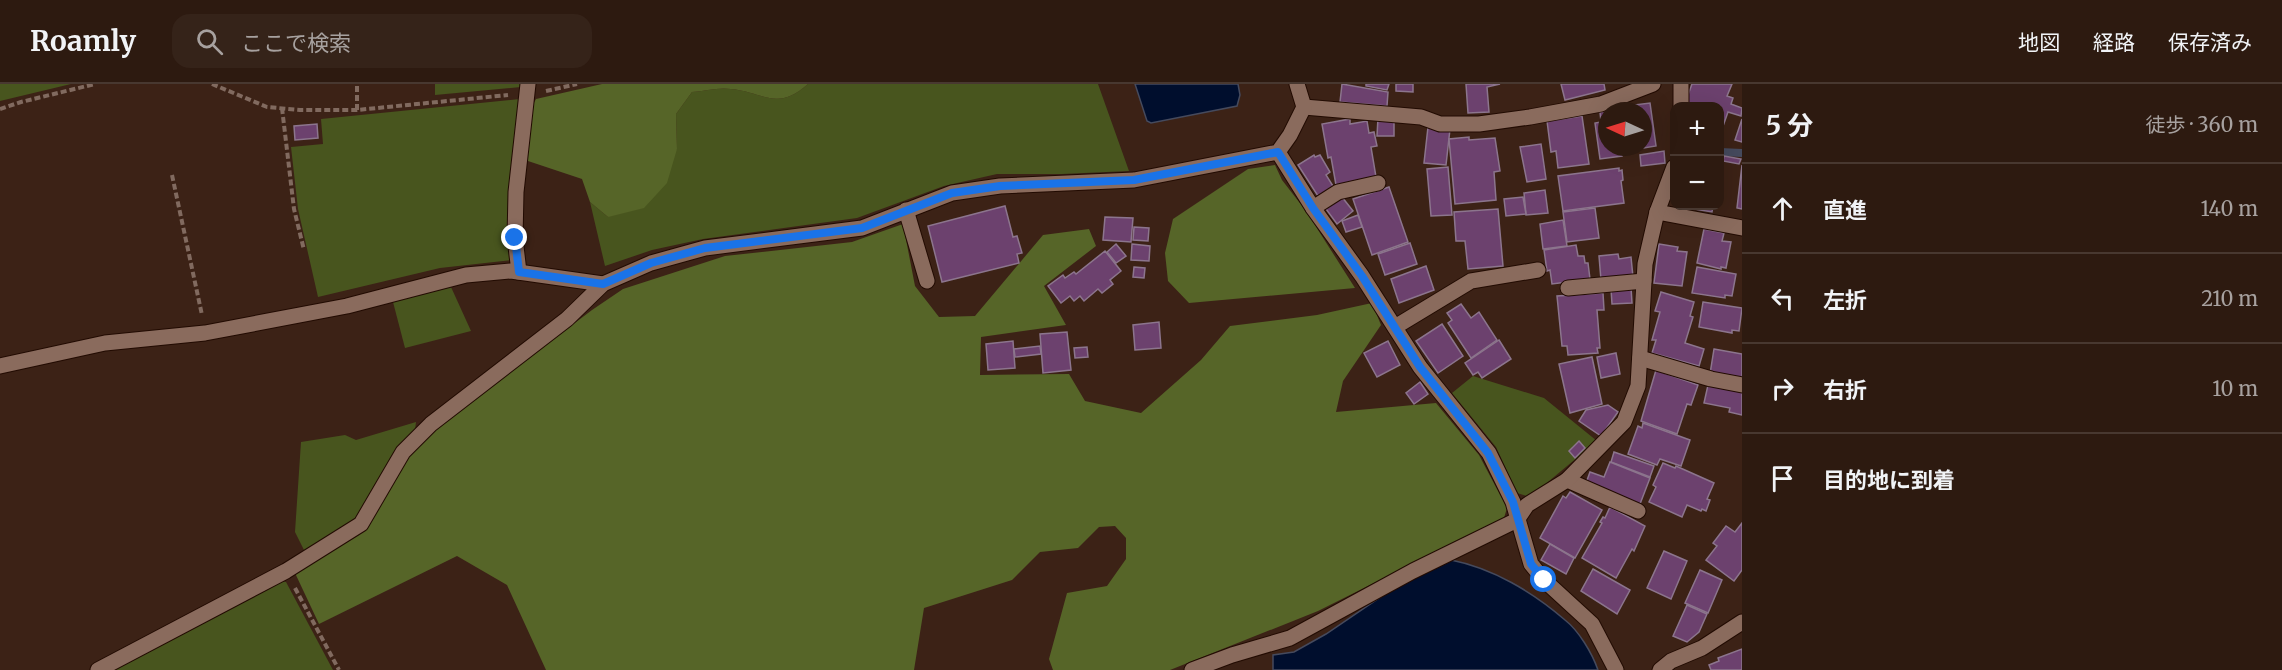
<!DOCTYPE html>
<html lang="ja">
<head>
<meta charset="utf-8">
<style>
  body { margin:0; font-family:Merriweather,"Noto Sans JP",serif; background:#352319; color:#f1f3f6 }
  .controls { position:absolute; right:18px; top:18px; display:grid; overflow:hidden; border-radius:12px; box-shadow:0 6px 24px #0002 }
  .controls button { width:54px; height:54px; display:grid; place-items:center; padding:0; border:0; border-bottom:2px solid #483830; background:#2d1a10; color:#f1f3f6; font:30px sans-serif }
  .compass { position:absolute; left:1598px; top:18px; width:54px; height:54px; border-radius:50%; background:#2d1a10; box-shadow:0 6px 24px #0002; rotate:274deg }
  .stop { position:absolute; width:18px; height:18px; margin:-14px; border:4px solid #1a73e8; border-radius:50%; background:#fff }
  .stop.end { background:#1a73e8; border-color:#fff; box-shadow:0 2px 6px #0008 }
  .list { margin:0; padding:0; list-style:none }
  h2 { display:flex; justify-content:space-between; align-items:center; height:78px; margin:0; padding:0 24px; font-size:26px }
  h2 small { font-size:20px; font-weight:400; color:#a7a19f }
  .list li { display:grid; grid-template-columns:39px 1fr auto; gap:18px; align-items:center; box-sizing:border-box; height:90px; padding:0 24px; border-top:2px solid #483830 }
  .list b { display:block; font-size:22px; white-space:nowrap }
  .list em { font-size:20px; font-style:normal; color:#a7a19f }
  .icon { flex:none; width:33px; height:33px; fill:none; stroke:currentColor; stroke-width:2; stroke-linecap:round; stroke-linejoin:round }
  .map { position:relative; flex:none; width:1742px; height:586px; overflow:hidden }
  header { display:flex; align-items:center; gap:36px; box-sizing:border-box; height:84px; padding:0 30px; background:#2d1a10; border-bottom:2px solid #483830 }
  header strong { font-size:28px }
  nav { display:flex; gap:33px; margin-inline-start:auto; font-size:21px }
  .search { width:420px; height:54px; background:#352319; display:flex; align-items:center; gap:15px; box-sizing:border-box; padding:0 21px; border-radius:18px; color:#a7a19f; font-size:22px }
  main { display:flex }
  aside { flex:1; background:#2d1a10 }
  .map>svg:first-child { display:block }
  .green { fill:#48551e }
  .forest { fill:#566528 }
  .water { fill:#000e2d; stroke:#454a5d; stroke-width:1.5 }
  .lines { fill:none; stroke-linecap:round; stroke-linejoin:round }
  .stream { stroke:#454a5d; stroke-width:8 }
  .building { fill:#6c416e; stroke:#8c758d; stroke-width:1.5 }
  .service-casing { stroke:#220b02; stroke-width:17 }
  .minor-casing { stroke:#220b02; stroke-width:17 }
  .path { stroke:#816a5f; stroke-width:4; stroke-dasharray:6 3; stroke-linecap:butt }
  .service { stroke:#8a6b5d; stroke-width:15 }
  .minor { stroke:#8a6b5d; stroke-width:15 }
  .route { stroke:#1a73e8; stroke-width:8 }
</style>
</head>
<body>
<header>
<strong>Roamly</strong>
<div class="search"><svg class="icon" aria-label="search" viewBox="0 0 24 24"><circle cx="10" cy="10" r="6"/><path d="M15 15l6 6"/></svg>ここで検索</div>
<nav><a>地図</a><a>経路</a><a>保存済み</a></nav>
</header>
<main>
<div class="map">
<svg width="1742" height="586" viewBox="0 0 1742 586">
  <rect width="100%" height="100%" fill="#3c2216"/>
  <g class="green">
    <path d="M0,0H71L0,17Z"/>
    <path d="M435,0H521V3L435,11Z"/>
    <path d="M808,0H1098L1129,87L1062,90H997L944,102L857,134L703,155L652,166L605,182L590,118L608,133L677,65L676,30L692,8C705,7 719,3 731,5C764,8 777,28 808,0Z"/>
    <path d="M520,15L513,176L440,184L318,213L298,125L291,63L323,60L321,35Z"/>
    <path d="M451,203L471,247L405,264L393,218Z"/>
    <path d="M1473,292L1544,314L1597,357L1530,413L1517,409L1496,363L1452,309Z"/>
    <path d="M416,338L415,346L359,434L305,468L295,448L301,358L345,351L356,356Z"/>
    <path d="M279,497L286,498L333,586H113Z"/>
  </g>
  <g class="forest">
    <path d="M602,0H808C777,28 764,8 731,5C719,3 705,7 692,8L676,30L677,65L667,99L644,124L608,133L590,118L582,95L525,76L531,24L536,15Z"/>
    <path d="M1275,81L1282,96L1306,127L1355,204L1189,219L1168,197L1165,169L1173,135L1248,85Z"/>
    <path d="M903,140L915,202L939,233L975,232L1043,151L1089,145L1096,162L1044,202L1066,241L981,253L980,291L1069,290L1085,317L1141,329L1201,276L1230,242L1317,231L1372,219L1381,241L1343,297L1336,328L1436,319L1479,371L1507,424L1504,434L1318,527L1170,586H1053L1049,575L1067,509L1107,502L1126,475V454L1115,442L1099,443L1078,464L1040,468L1012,496L924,524L914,586H546L507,501L457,472L319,540L295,489L359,451L371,436L406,375L421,358L452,332L592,226L623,205L725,172L852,158Z"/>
  </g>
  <g class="water">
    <path d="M1135,0H1238L1240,11L1237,22L1151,39L1147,37Z"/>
    <path d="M1451,476C1492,484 1533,508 1565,536C1579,547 1592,569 1598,586H1273V571L1294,568L1326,550L1394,504Z"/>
  </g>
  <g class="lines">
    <path class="stream" d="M1720,68L1742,69"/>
  </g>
  <g class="building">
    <path d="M1342,0L1388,8L1387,22L1340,18Z"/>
    <path d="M1366,0H1389L1387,6L1366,2Z"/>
    <path d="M1396,0H1413V8L1396,7Z"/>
    <path d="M1466,0H1500L1487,3L1489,28L1468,29Z"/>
    <path d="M1561,0H1604L1605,6L1565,16Z"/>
    <path d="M1692,0H1732L1727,12L1733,14L1731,20L1742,24L1741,32L1728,28L1721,48L1720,47V22H1691L1685,19Z"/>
    <path d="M1650,19L1656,62L1625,67V63H1643V27H1620L1619,23Z"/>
    <path d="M1607,27V63H1621L1622,72L1600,75L1595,39L1601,38L1600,28Z"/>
    <path d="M1582,32L1589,80L1558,84L1556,67L1551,68L1547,37Z"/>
    <path d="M1378,34H1394V52H1377Z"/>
    <path d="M1350,35V40L1367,37L1369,49L1374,48L1377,62L1371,63L1376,93L1336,101L1331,73L1328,74L1322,40Z"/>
    <path d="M1742,35V58L1735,56Z"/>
    <path d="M317,40L318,54L295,56L294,42Z"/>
    <path d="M1428,43L1450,45L1446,81L1424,79Z"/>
    <path d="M1469,53V56L1495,54L1500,87L1494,88L1496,116L1455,120L1449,55Z"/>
    <path d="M1541,60L1546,95L1527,98L1520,63Z"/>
    <path d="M1664,67L1665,79L1641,82L1640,71Z"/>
    <path d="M1314,71L1315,73L1320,71L1330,88L1326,91L1333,102L1318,112L1298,81Z"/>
    <path d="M1724,72L1741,75L1739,80L1723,77Z"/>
    <path d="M1742,81V125L1737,124Z"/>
    <path d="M1448,83L1452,131L1431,132L1427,85Z"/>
    <path d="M1619,84V87L1622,86L1623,96L1621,97L1624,119L1563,127L1558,92Z"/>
    <path d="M1389,103L1408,158L1372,171L1353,115Z"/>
    <path d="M1545,106L1548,129L1526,131L1524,109Z"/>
    <path d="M1342,113L1353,127L1337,140L1326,125Z"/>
    <path d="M1523,113L1526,130L1506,132L1504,115Z"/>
    <path d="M1005,122L1013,153L1017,152L1022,169L1017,170L1019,179L942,198L928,142Z"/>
    <path d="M1676,122H1713L1712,128Z"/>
    <path d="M1595,124L1599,154L1567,158L1563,128Z"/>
    <path d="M1498,125L1503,182L1468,185L1465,157H1456L1454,128Z"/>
    <path d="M1358,131L1362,143L1346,148L1342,137Z"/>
    <path d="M1105,133L1133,134L1131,158L1103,156Z"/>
    <path d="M1563,136L1567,162L1543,165L1540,140Z"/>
    <path d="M1134,143L1149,144L1148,157L1133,156Z"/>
    <path d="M1704,145L1724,149L1722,157L1731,158L1726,184L1721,183V185L1697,179Z"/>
    <path d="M1410,159L1417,180L1385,191L1378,170Z"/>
    <path d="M1116,160L1126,172L1116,179L1107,168Z"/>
    <path d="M1132,160L1150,162L1149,177L1131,176Z"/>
    <path d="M1659,160L1678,163L1677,167L1687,168L1682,202L1654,199Z"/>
    <path d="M1576,161L1578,172H1584L1585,179H1588L1590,195L1552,200L1550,186L1547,187L1544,166Z"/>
    <path d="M1105,167L1121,187L1110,196L1113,200L1102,209L1098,205L1084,217L1080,212L1074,217L1070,212L1061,219L1048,202L1063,191L1065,194L1074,188L1076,190Z"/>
    <path d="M1618,170L1619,175L1631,173L1633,193L1601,196L1599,172Z"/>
    <path d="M1426,182L1434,206L1399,219L1391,195Z"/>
    <path d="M1134,183L1145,184L1144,194L1133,193Z"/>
    <path d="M1697,183L1736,190L1732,212L1725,211V214L1692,209Z"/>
    <path d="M1631,203L1632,219L1612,220L1611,205Z"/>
    <path d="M1661,208L1694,218L1690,232L1693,233L1685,259L1704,265L1699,282L1652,269L1656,256H1652L1660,228L1655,227Z"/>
    <path d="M1603,209L1604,226H1597L1600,264H1597L1598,269L1568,271L1567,262H1562L1557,212Z"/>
    <path d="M1703,218L1742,224L1739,247L1732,246V249L1699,243Z"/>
    <path d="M1461,220L1471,234L1479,228L1497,256L1471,274L1448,239L1452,236L1447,229Z"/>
    <path d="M1159,238L1161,264L1135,266L1133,241Z"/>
    <path d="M1442,240L1463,272L1438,289L1416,257Z"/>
    <path d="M1067,248L1071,286L1043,289L1040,250Z"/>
    <path d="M1499,256L1511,275L1482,294L1478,288L1473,291L1465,279Z"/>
    <path d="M1013,257L1015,284L988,286L986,260Z"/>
    <path d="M1388,257L1400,281L1377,293L1364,269Z"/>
    <path d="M1040,262L1041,270L1015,273L1014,265Z"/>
    <path d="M1087,263L1088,273L1075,274L1074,264Z"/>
    <path d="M1714,265L1742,270V297L1710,290Z"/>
    <path d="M1616,269L1620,290L1601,294L1597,273Z"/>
    <path d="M1592,273L1602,320L1570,329L1559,280Z"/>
    <path d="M1656,286L1698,301L1691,321L1687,320L1677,350L1641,337Z"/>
    <path d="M1420,298L1428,310L1414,320L1406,309Z"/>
    <path d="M1708,301L1742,307V331L1729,328L1730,324L1704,319Z"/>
    <path d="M1608,321L1618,328L1601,352L1579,337L1586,326Z"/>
    <path d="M1643,339L1690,356L1681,382L1660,375L1657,381L1628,370L1638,342L1642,344Z"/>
    <path d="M1579,357L1585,364L1575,374L1569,367Z"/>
    <path d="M1614,368L1654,382L1650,393L1611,378Z"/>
    <path d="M1610,378L1650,394L1640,420L1586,399L1590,388L1604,393Z"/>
    <path d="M1663,379L1675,384L1676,382L1714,399L1707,415L1710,416L1706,427L1702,425L1701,427L1687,421L1682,433L1649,418L1656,403L1653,401Z"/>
    <path d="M1570,408L1602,426L1575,474L1540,454L1563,412L1566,414Z"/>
    <path d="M1610,423L1645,442L1634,467L1632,465L1616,494L1582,474L1602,439L1600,438L1603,433L1605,434Z"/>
    <path d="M1742,439V486L1734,497L1706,476L1717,462L1713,459L1726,442L1735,448Z"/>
    <path d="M1550,460L1574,474L1566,490L1541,476Z"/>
    <path d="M1664,467L1687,477L1671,515L1647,504Z"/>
    <path d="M1593,485L1630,506L1617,530L1581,507Z"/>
    <path d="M1700,486L1722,496L1708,529L1685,519Z"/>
    <path d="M1687,521L1707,530L1699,548L1687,558L1673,552Z"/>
    <path d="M1742,565V586H1711L1709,581L1719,577L1718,574Z"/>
  </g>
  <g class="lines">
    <defs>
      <g id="service">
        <path d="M1313,124L1338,108L1378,99"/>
        <path d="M906,126L927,197"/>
        <path d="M1568,204L1644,197"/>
        <path d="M1395,243L1471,197L1538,186"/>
        <path d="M1567,396L1638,427"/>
      </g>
      <g id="minor">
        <path d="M1681,0V22"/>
        <path d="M1304,23L1421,33L1440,40H1479L1530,33L1601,20L1653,0"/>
        <path d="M1278,68L1313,124L1362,192L1420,283L1489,369L1513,418L1531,480L1544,496L1592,540L1616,586"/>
        <path d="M1657,128L1742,144"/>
        <path d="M519,188L515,154L516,108L528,0"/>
        <path d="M1640,274L1711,295L1742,301"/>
        <path d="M0,282L105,259L205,249L347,222L466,191L511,187L603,200"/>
        <path d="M98,586L286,487L361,440L403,368L431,340L567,235L603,200L651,179L705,164L862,144L952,109L1000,102L1134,96L1278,68L1290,51L1304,23L1297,0"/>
        <path d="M1192,586L1232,571L1290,554L1413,487L1517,436L1527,421L1567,396L1624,338L1638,302L1645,180L1657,128L1674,83"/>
        <path d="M1660,586L1671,577L1702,564L1742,538"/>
      </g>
    </defs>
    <use href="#service" class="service-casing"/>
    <use href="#minor" class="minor-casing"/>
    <g class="path">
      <path d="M212,0L267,23L300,26H357L508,11"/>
      <path d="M546,7L577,0"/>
      <path d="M282,24L294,125L304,166"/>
      <path d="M0,25L21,18L95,0"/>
      <path d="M357,26V0"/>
      <path d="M172,91L202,231"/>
      <path d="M295,504L339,586"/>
    </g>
    <use href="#service" class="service"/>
    <use href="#minor" class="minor"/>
  </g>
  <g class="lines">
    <path class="route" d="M515,154L519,188L603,200L651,179L705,164L862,144L952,109L1000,102L1134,96L1278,68L1313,124L1362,192L1420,283L1488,369L1513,418L1531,480L1544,496"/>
  </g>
</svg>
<div class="controls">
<button>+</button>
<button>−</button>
</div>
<svg class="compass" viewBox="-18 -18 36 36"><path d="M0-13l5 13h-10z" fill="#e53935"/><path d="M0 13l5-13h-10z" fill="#a7a19f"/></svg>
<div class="stop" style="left:1544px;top:496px"></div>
<div class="stop end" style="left:515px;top:154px"></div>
</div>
<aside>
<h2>5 分<small>徒歩 · 360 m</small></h2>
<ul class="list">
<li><svg class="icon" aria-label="ahead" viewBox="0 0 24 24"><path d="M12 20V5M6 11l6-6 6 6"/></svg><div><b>直進</b></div><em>140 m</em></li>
<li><svg class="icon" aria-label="left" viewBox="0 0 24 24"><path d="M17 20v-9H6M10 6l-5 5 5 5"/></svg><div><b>左折</b></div><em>210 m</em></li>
<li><svg class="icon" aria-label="right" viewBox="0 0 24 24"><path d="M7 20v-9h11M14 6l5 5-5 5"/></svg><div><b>右折</b></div><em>10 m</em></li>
<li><svg class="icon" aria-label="arrive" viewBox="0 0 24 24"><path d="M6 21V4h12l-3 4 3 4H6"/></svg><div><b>目的地に到着</b></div></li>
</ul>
</aside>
</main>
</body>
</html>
